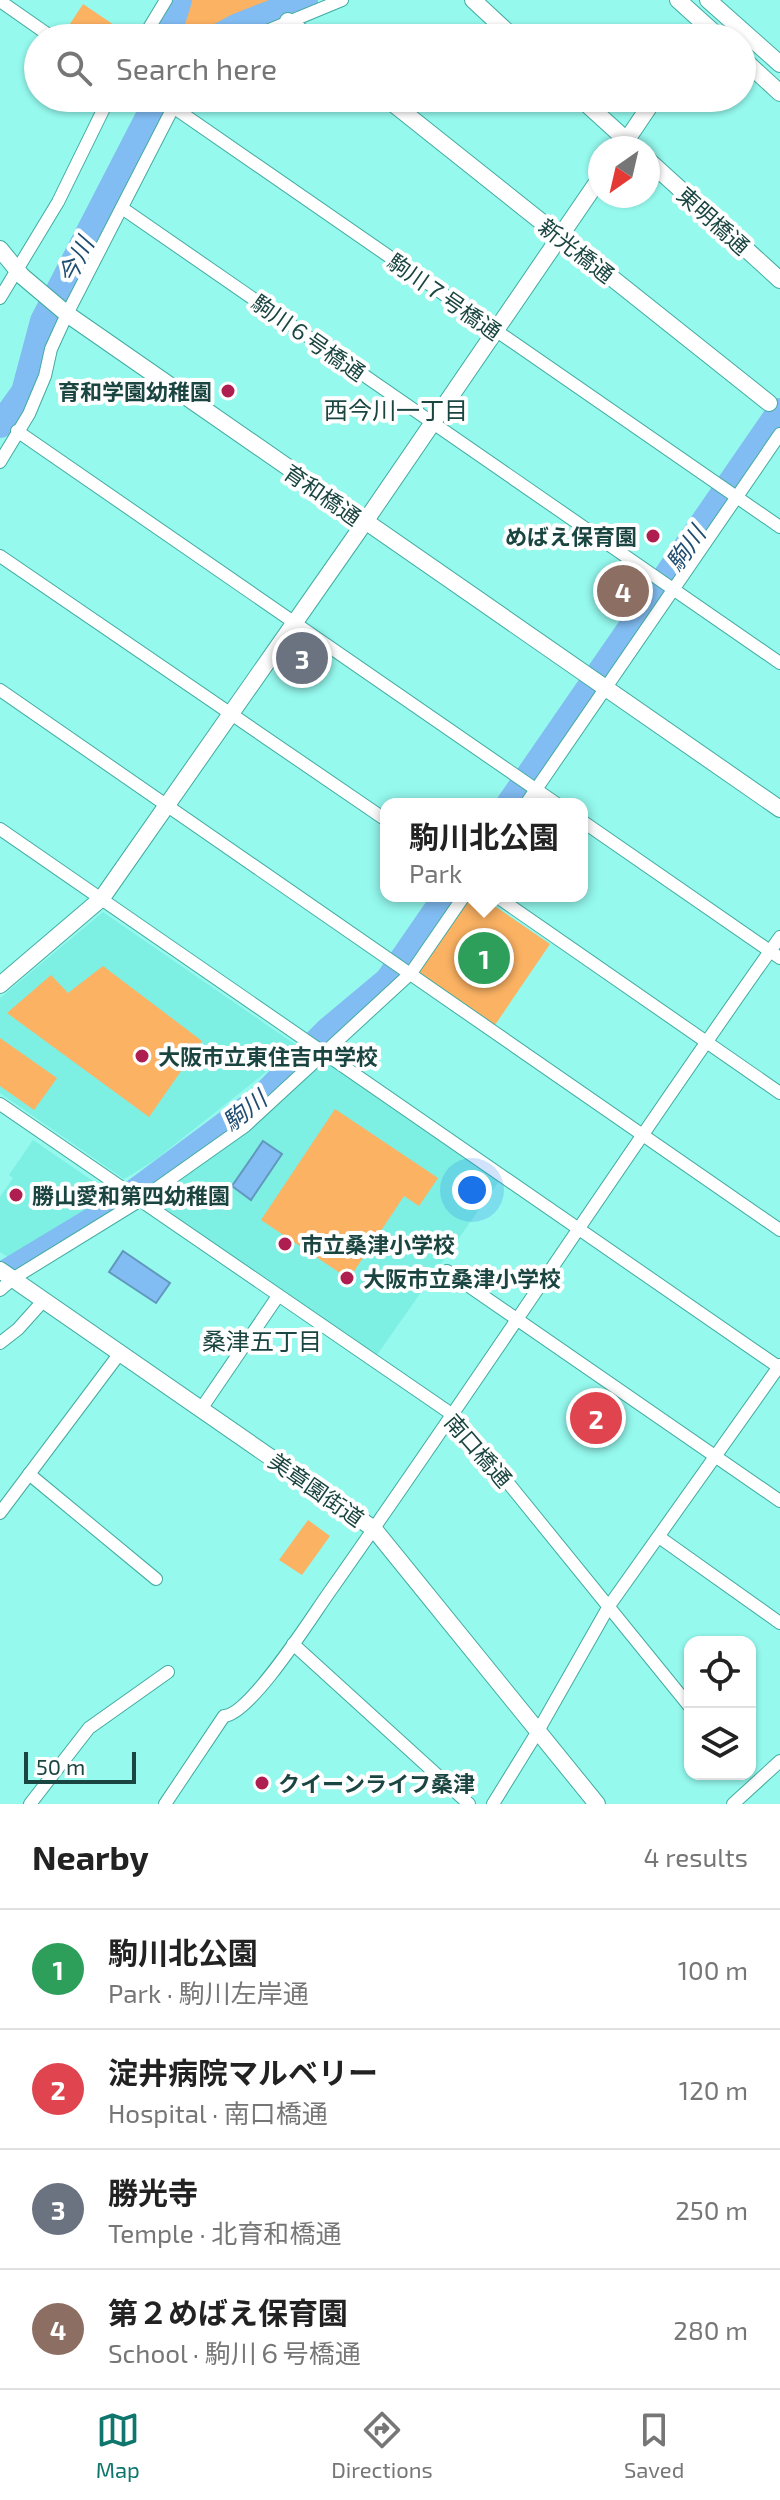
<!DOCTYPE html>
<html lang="en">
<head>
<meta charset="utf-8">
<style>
  body { margin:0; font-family:"Exo 2","Noto Sans JP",sans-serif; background:#f2f2f2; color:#222 }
  .controls { position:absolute; right:24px; bottom:24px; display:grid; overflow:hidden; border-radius:16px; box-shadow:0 2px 6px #0004 }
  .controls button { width:72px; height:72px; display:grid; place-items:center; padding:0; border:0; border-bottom:2px solid #e0e0e0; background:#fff; color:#222; font:40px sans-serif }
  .compass { position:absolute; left:588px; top:136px; width:72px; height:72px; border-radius:50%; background:#fff; box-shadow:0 2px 6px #0004; rotate:214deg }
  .scale { position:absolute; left:24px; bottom:20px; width:112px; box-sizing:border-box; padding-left:8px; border:4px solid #1a4541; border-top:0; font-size:22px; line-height:28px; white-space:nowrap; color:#1a4541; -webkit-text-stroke:6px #fff; paint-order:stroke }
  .you { position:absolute; left:472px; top:1190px; width:28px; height:28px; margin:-20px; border:6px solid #fff; border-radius:50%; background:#1a73e8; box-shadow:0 0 0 12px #1a73e833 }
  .badge { display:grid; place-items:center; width:52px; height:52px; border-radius:50%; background:#0f766e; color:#fff; font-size:26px; font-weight:700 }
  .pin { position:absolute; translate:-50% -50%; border:4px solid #fff; box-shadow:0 2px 8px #0006 }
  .popup { position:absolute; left:380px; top:798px; width:208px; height:104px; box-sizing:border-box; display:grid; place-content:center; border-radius:16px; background:#fff; filter:drop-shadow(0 2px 6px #0005); font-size:26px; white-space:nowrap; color:#767676 }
  .popup b { font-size:30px; color:#222 }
  .popup::after { content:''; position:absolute; left:50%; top:100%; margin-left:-16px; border:16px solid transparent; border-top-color:#fff }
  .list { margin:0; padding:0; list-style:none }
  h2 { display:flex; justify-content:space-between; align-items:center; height:104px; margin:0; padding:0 32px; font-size:34px }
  h2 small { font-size:26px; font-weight:400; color:#767676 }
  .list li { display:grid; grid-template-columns:52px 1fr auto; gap:24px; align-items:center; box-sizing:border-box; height:120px; padding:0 32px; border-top:2px solid #e0e0e0 }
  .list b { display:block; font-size:30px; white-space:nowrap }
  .list p { margin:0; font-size:26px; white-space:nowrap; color:#767676 }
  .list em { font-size:26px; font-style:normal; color:#767676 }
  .icon { flex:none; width:44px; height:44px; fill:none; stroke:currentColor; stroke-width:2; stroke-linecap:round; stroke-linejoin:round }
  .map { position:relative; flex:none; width:780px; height:1804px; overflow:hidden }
  .search { position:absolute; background:#fff; box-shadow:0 2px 6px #0004; left:24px; right:24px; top:24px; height:88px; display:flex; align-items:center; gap:20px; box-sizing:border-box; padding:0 28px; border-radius:44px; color:#767676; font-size:30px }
  .sheet { height:584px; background:#fff }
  nav { display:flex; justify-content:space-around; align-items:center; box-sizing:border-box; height:112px; border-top:2px solid #e0e0e0; background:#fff; font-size:22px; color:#767676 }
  nav a { display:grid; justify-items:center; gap:4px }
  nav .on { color:#0f766e }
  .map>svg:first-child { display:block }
  .built { fill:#7eefe3 }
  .green { fill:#fbb263 }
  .water { fill:#81bcf2; stroke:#6298bd; stroke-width:2 }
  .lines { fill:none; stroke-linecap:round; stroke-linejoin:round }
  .river { stroke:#81bcf2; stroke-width:26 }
  .street-casing { stroke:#43aba1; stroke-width:14 }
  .secondary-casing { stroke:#43aba1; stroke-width:18 }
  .street { stroke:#fff; stroke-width:12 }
  .secondary { stroke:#fff; stroke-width:16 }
  .poi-dot { fill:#af1e51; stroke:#fff; stroke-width:3 }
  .labels { text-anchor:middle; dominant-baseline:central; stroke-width:8; stroke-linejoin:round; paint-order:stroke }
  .street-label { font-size:22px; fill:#1a4541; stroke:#fff }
  .poi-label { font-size:22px; font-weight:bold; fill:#1a4541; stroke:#fff; text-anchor:start }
  .water-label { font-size:24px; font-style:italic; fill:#214d71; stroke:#fff }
  .neighbourhood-label { font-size:24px; fill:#1a4541; stroke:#fff }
</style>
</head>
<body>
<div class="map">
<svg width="780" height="1804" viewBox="0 0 780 1804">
  <rect width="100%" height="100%" fill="#95f9ee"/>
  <g class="built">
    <path d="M103,912L296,1045L271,1068L155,1160L124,1179L0,1093V998Z"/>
    <path d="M327,1063L499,1181L377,1355L150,1200L318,1064Z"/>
    <path d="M33,1140L112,1194L8,1257L0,1252V1197L13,1178L9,1175Z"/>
  </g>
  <g class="green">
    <path d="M191,0H277L230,19L195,38H175Z"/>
    <path d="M83,4L126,33L122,38H71L64,33Z"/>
    <path d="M470,896H480L550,944L495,1025L418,972Z"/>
    <path d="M103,966L202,1041L149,1117L7,1013L51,975L68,993Z"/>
    <path d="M0,1038L57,1078L34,1110L0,1086Z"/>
    <path d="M335,1109L438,1178L419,1206L404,1196L349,1279L261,1220Z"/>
    <path d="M308,1520L330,1536L302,1575L279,1560Z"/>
  </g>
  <g class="water">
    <path d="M263,1141L282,1154L251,1200L232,1186Z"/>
    <path d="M123,1251L170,1283L156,1303L109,1272Z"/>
  </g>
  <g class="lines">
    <g class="river">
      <path d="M167,38L179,0"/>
      <path d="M216,38L238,26L305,0"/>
      <path d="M0,425L24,392L43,321L158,98"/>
      <path d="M509,804L780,411"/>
      <path d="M0,1276L113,1208L261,1098L327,1031L388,980L446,896"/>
    </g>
    <defs>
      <g id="street">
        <path d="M0,1L53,38"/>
        <path d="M143,38L166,0"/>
        <path d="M250,38L342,0"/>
        <path d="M173,107L780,527"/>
        <path d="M122,208L780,663"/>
        <path d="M0,298L58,202L109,98"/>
        <path d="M17,431L557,804"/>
        <path d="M0,462L29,414L45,376L51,349L67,314L178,98"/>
        <path d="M0,556L386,820"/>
        <path d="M0,690L780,1230"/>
        <path d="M526,804L780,434"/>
        <path d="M582,821L780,958"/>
        <path d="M0,829L780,1368"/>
        <path d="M496,896L780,1093"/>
        <path d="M0,1104L453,1415L690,1707"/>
        <path d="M447,1271L780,1501"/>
        <path d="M0,1290L14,1278L139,1201L245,1126L411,973L464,896"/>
        <path d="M0,1343L18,1329L44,1300"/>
        <path d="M201,1409L278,1296"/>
        <path d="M29,1474L156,1579"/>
        <path d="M0,1513L120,1353"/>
        <path d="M659,1537L780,1623"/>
        <path d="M293,1644L469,1804"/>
        <path d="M30,1804L89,1728L168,1672"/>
        <path d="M165,1804L224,1716C250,1715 311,1618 328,1594C481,1377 626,1154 780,937"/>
        <path d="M493,1804L538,1731L609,1606L780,1365"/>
        <path d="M733,1804L780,1761"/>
      </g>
      <g id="secondary">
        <path d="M473,0L514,38"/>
        <path d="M678,0L720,38"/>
        <path d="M708,0L780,64"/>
        <path d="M288,21L310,38"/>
        <path d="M742,58L780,93"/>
        <path d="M386,98L769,403"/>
        <path d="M580,98L635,148"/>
        <path d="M622,147L655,98"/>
        <path d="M648,160L780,280"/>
        <path d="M0,249L22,276L67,314L780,809"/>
        <path d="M0,985L102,898L358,532L600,178"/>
        <path d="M0,1270L374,1529L597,1804"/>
      </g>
    </defs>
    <use href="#street" class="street-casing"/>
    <use href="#secondary" class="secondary-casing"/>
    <use href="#street" class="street"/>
    <use href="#secondary" class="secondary"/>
  </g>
  <g class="poi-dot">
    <circle cx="228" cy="391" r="8"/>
    <circle cx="653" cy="536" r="8"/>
    <circle cx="142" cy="1056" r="8"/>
    <circle cx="16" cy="1195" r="8"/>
    <circle cx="285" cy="1244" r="8"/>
    <circle cx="347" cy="1278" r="8"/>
    <circle cx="262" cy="1783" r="8"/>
  </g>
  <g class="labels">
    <g class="street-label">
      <text transform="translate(714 220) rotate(42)">東明橋通</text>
      <text transform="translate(577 250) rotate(38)">新光橋通</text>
      <text transform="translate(445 296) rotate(35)">駒川７号橋通</text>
      <text transform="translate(309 337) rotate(35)">駒川６号橋通</text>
      <text transform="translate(323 494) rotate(35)">育和橋通</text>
      <text transform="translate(479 1450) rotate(49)">南口橋通</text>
      <text transform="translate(317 1489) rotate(35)">美章園街道</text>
    </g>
    <g class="poi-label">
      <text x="212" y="391" text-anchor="end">育和学園幼稚園</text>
      <text x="637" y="536" text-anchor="end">めばえ保育園</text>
      <text x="158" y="1056">大阪市立東住吉中学校</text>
      <text x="32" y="1195">勝山愛和第四幼稚園</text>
      <text x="301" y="1244">市立桑津小学校</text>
      <text x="363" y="1278">大阪市立桑津小学校</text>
      <text x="278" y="1783">クイーンライフ桑津</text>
    </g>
    <g class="water-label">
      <text transform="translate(75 260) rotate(-63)">今川</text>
      <text transform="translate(685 548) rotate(-55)">駒川</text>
      <text transform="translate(244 1110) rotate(-38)">駒川</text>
    </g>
    <g class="neighbourhood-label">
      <text x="396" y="409">西今川一丁目</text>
      <text x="262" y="1340">桑津五丁目</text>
    </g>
  </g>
</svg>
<div class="controls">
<button><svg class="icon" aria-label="locate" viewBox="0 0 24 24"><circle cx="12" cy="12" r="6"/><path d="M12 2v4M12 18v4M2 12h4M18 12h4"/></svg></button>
<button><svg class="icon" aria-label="layers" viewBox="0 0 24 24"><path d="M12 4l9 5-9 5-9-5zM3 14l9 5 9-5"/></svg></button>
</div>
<svg class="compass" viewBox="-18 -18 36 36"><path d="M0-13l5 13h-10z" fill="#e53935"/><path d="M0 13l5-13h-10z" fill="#767676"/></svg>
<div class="scale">50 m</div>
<div class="you"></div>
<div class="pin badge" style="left:484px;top:958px;background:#2e9e5b">1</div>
<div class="popup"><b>駒川北公園</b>Park</div>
<div class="pin badge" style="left:596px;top:1418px;background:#e0444e">2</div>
<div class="pin badge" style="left:302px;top:658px;background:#6b7280">3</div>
<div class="pin badge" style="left:623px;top:591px;background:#8d6e63">4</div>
<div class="search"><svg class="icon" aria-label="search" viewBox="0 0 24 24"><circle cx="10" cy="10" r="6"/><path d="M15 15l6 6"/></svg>Search here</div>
</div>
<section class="sheet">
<h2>Nearby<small>4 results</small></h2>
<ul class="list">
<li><span class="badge" style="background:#2e9e5b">1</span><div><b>駒川北公園</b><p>Park · 駒川左岸通</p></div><em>100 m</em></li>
<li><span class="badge" style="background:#e0444e">2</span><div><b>淀井病院マルベリー</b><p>Hospital · 南口橋通</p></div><em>120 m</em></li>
<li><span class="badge" style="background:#6b7280">3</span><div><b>勝光寺</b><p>Temple · 北育和橋通</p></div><em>250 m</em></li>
<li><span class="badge" style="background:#8d6e63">4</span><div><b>第２めばえ保育園</b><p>School · 駒川６号橋通</p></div><em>280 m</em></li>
</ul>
</section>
<nav>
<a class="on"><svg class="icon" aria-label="map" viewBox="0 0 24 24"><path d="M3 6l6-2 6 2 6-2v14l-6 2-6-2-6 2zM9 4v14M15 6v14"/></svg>Map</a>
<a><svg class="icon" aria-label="directions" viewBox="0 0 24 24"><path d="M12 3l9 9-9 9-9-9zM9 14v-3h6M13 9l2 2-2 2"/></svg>Directions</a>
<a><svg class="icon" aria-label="saved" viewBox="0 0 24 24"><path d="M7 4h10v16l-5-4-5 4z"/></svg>Saved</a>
</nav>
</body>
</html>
